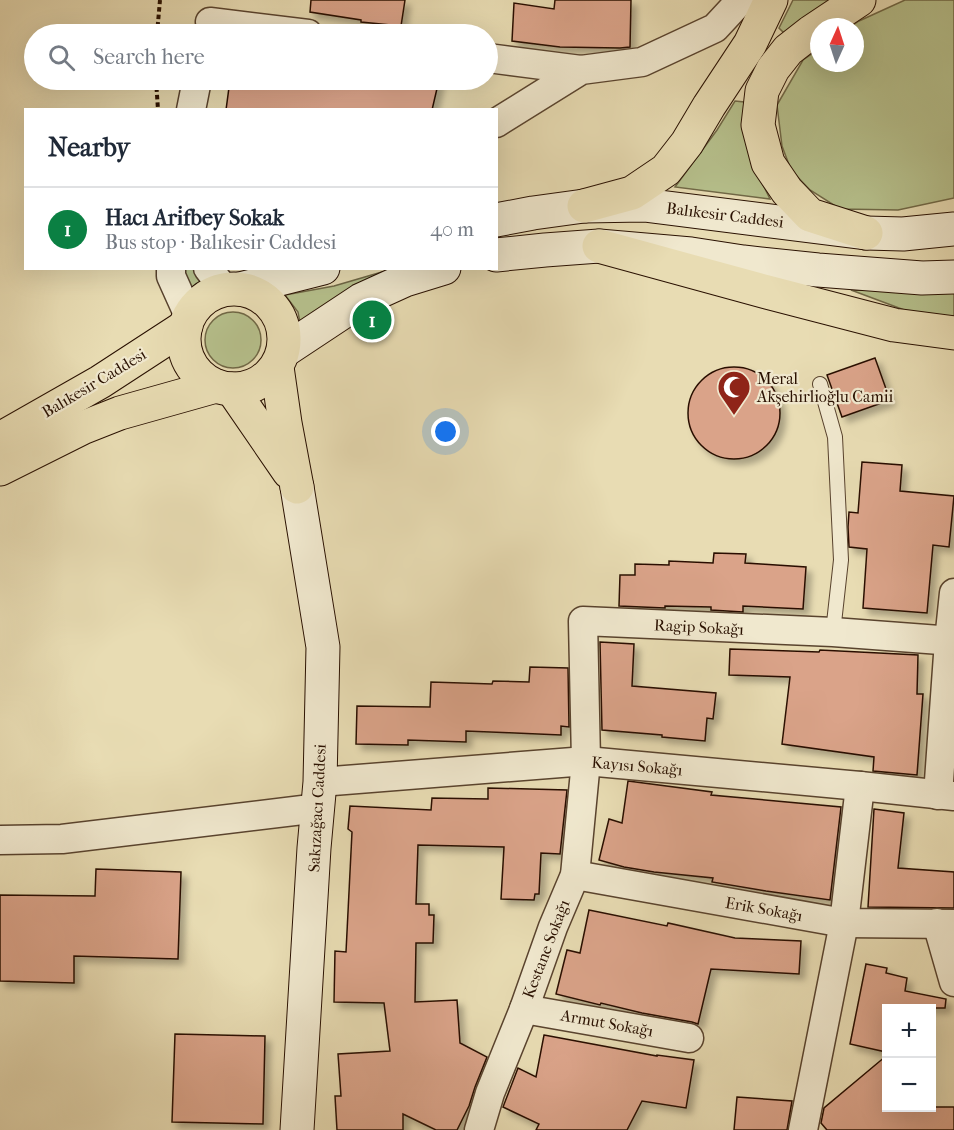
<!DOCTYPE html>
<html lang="en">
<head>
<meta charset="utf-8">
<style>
  body { margin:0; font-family:"IM FELL French Canon",serif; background:#f6f6f7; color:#1f2937 }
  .controls { position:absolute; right:18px; bottom:18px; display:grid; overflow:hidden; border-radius:0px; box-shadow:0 6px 24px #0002 }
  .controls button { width:54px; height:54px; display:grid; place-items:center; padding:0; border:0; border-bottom:2px solid #e0e1e3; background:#fff; color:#1f2937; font:30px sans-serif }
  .compass { position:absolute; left:810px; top:18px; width:54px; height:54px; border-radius:50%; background:#fff; box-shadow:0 6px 24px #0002; rotate:3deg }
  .you { position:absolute; left:446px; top:432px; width:21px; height:21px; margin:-15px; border:4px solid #fff; border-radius:50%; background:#1a73e8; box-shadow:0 0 0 9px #1a73e833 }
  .badge { display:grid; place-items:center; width:39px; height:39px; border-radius:50%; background:#0b8043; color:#fff; font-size:20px; font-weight:700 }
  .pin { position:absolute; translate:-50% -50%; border:3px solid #fff; box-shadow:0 2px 6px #0006 }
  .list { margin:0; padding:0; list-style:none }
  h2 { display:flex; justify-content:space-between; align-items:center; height:78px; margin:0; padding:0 24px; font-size:26px }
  h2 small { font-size:20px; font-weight:400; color:#747a83 }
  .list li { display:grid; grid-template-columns:39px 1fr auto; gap:18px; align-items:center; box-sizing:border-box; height:84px; padding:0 24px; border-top:2px solid #e0e1e3 }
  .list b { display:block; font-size:22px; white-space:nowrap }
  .list p { margin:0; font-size:20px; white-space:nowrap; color:#747a83 }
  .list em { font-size:20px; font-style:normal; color:#747a83 }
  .icon { flex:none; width:33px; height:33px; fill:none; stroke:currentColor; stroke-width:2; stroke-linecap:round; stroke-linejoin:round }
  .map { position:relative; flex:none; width:954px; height:1130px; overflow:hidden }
  .search { position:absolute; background:#fff; box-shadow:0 6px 24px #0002; left:24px; top:24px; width:474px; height:66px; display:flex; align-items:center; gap:15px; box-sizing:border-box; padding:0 21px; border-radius:33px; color:#747a83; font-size:22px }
  .panel { position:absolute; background:#fff; box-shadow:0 6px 24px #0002; left:24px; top:108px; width:474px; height:162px; border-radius:0px }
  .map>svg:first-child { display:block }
  .green { fill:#b6c08c; stroke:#706846; stroke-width:1.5 }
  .building { fill:#daa389; stroke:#291001; stroke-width:1.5; filter:url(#shadow) }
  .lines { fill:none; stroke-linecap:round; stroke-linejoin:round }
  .lane-casing { stroke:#59432e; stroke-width:16 }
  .street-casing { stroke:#59432e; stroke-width:31 }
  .secondary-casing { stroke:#291001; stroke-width:35 }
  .primary-casing { stroke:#291001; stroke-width:35 }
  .highway-casing { stroke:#291001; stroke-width:35 }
  .path { stroke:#291001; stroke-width:4; stroke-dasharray:4.5 3; stroke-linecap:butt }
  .lane { stroke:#f0e8ce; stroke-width:14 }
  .street { stroke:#f0e8ce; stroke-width:28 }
  .secondary { stroke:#f0e8ce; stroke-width:33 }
  .primary { stroke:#e8dcb3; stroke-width:33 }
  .highway { stroke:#e8dcb3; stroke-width:33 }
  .labels { text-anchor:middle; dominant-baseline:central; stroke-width:4.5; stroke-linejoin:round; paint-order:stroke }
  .street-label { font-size:16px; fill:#291001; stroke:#f0e8ce }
  .poi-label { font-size:16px; fill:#291001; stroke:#f0e8ce; text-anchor:start }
</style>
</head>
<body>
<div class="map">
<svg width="954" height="1130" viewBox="0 0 954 1130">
  <defs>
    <filter id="shadow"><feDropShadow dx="5.5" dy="5.5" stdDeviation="3" flood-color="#0004"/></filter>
  </defs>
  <rect width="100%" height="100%" fill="#e8dcb3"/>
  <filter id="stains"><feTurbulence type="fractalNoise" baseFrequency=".00333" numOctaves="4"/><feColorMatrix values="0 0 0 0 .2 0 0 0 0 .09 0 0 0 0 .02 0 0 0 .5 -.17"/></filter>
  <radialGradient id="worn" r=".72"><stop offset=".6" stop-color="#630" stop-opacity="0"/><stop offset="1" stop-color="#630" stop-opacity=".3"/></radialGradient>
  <g class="green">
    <path d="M793,0H831L785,34L779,28Z"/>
    <path d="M905,0H954V198L898,210L840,209L810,190L791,170L782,146L777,105L803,60L819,49V63H855V27H850L859,21Z"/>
    <path d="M735,101L744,102L750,158L770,199L675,187L717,130Z"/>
    <path d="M181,269H198L208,278L184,294Z"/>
    <path d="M382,272L383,276L301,328L298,312L285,295L334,286Z"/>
    <path d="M851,290L954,291V319L907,311Z"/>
    <circle cx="233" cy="340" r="28"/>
  </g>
  <g class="building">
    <path d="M311,0H405L401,26L361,22V20L310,12Z"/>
    <path d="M555,0H631L630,47L620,48L560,47L512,41L514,3L554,9Z"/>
    <path d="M230,80H439L432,110H226Z"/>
    <path d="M875,358L890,400L842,417L827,375Z"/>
    <circle cx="734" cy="413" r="46"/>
    <path d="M862,462L902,465L900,491L954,496L949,547L933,545L927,613L863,608L867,549L849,547L848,527L849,512L858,513Z"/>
    <path d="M714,553L746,554L745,563L806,567L803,609L743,606V612L711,610V607L665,606V608L619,606L620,575H635V564L669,565V561L713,563Z"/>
    <path d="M600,642L634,644L632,686L716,693L713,719L707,718L705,741L662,737V735L602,730Z"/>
    <path d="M730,649L819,652L820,650L918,655L917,694H923L917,775L873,771L874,757L782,744L790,677L729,675Z"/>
    <path d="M530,667L568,668L569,727L561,726V735L466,731V742L408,740V745L356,744L357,706L430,707L431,682L492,684L493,681L529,682Z"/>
    <path d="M628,781L712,792L711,795L841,807L830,900L766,891L712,882L713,878L654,872L624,867L599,860L609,819L622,823Z"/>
    <path d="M488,788L567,790L560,854L541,853L539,894H535L534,900L501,899L504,847L418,845L416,904H429V915H434L433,943H416L415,1002L457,1000L460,1043L487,1057L475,1087L469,1106L457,1130H436L403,1114V1130H337L335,1096H341L338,1054L390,1051L384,1003L334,1002L335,951L346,952L352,832L348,829L350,806L431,810L432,798L488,799Z"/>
    <path d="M874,809L904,813L898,868L954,872V908L868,907Z"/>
    <path d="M96,869L181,872L178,959L74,956V983L0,981V895L95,896Z"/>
    <path d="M589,910L667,926L668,923L735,938L801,941L799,974L711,969L698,1024L692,1022L642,1013L601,1003L600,1005L556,994L567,950L580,953Z"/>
    <path d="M866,964L887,968L886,973L907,978L905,991L946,999L945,1008H886V1052L850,1044Z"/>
    <path d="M175,1034L265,1036L263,1124L172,1122Z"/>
    <path d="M544,1035L657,1056V1055L694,1060L686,1108L642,1101L627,1130H536L539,1124L503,1107L518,1068L536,1077Z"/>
    <path d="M886,1056V1107H954V1130H827L821,1123L824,1108Z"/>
    <path d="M737,1097L792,1101L787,1130H734Z"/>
  </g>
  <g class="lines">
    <defs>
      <path id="lane" d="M820,384L835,437L841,560L833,632"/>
      <g id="street">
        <path d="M210,22L308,34"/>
        <path d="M488,58L581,70"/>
        <path d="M191,110L197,80"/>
        <path d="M496,123L581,70L642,62L715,28L741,0"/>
        <path d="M171,268V276L189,316"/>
        <path d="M208,268L224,289"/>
        <path d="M320,782L586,761L860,786L954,796"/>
        <path d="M938,795L949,641L954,593"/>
        <path d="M0,840L62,839L319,808"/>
        <path d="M575,875L844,923L954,924"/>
        <path d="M937,923L954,982"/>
        <path d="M524,1009L689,1038"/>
        <path d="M479,1130L490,1093L524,1009L553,927L575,875L586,761L583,621L833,632L954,641"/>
        <path d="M803,1130L844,923L860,786"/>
      </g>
      <g id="secondary">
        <path d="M496,220L533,213L584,206L644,205L866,233L903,234L954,229"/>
        <path d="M496,255L545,250L599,246L691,254L743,262L818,270L922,278L954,277"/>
        <path d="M240,289L323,268"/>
        <path d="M284,351L361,300L405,280L444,268"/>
        <path d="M297,1130L314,848L320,782L323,647L297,487"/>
      </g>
      <g id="primary">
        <circle cx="234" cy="339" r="50"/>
        <path d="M277,367L285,423L297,487"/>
        <path d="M232,389L289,472"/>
        <path d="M0,439L100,382L186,326"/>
        <path d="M0,469L82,428L120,413L216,386"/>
      </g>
      <g id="highway">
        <path d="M859,0L811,32L788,50L773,69L762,91L758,125L768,163L787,191L810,215L866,233"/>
        <path d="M584,206L632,193L666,170L687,143L709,106L750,44L771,0"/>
        <path d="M599,246L767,292L894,325L954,333"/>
      </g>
    </defs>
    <use href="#lane" class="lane-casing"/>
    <use href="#street" class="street-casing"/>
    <use href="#secondary" class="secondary-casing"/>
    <use href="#primary" class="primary-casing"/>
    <use href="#highway" class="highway-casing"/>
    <g class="path">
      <path d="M157,34L160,0"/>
      <path d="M156,80L158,110"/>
    </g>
    <use href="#lane" class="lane"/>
    <use href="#street" class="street"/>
    <use href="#secondary" class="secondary"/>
    <use href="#primary" class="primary"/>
    <use href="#highway" class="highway"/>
  </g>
  <defs>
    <symbol id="mosque-pin" viewBox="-11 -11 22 30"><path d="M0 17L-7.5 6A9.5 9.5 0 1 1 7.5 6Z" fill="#8f2418" stroke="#f0e8ce"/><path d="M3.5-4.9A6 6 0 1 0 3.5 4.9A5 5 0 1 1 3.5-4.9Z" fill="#fff"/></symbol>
  </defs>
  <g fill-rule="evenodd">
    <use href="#mosque-pin" x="715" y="368" width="38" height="52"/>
  </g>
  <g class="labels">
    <g class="street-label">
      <text transform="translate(725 215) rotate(7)">Balıkesir Caddesi</text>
      <text transform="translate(94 383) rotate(-31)">Balıkesir Caddesi</text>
      <text transform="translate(699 627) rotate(3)">Ragip Sokağı</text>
      <text transform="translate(637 766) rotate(5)">Kayısı Sokağı</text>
      <text transform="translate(317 808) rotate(-87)">Sakızağacı Caddesi</text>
      <text transform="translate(764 909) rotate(10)">Erik Sokağı</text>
      <text transform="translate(546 949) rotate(-69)">Kestane Sokağı</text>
      <text transform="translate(607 1023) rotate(10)">Armut Sokağı</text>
    </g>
    <g class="poi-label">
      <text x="757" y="378">Meral<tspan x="757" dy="18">Akşehirlioğlu Camii</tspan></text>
    </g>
  </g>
  <rect width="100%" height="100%" filter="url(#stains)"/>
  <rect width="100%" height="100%" fill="url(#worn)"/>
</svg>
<div class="controls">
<button>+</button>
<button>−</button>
</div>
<svg class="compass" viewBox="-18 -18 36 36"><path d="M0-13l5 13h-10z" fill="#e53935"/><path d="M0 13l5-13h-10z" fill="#747a83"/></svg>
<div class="you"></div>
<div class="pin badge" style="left:372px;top:320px">1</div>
<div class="search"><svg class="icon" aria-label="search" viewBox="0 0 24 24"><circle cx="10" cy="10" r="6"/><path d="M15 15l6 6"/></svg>Search here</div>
<section class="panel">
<h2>Nearby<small></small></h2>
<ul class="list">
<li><span class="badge">1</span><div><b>Hacı Ari̇fbey Sokak</b><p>Bus stop · Balıkesir Caddesi</p></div><em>40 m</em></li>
</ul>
</section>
</div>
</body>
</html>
